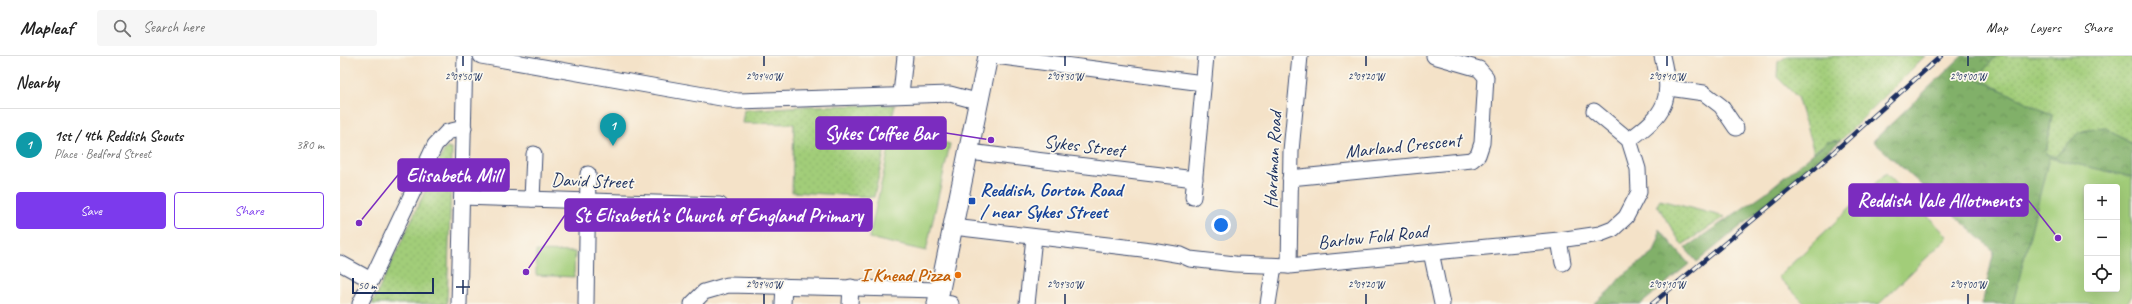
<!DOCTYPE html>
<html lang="en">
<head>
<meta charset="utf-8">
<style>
  body { margin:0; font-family:Caveat,sans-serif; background:#f6f6f6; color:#222 }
  .controls { position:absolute; right:12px; bottom:12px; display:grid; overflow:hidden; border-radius:4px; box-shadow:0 4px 16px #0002 }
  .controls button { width:36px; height:36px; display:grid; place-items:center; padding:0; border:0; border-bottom:1px solid #e0e0e0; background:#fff; color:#222; font:20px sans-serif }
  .scale { position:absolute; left:12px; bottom:10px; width:82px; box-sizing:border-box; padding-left:4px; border:2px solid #1b2f5e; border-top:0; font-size:11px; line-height:14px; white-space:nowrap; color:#1b2f5e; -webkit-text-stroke:3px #fbf7ec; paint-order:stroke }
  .you { position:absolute; left:881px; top:169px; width:14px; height:14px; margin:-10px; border:3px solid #fff; border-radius:50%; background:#1a73e8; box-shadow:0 0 0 6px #1a73e833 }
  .badge { display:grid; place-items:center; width:26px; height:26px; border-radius:50%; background:#7c3aed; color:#fff; font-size:13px; font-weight:700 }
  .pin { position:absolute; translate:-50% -33px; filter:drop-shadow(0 1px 2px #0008) }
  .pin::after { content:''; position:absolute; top:21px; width:14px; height:12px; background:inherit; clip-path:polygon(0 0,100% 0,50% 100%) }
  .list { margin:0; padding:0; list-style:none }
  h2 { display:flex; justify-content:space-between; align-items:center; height:52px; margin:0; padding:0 16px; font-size:17px }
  h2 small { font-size:13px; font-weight:400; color:#767676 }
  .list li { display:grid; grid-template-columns:26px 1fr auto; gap:12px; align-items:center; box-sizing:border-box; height:72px; padding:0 16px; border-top:1px solid #e0e0e0 }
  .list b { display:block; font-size:15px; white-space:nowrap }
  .list p { margin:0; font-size:13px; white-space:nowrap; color:#767676 }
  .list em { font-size:13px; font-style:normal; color:#767676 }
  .actions { display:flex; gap:8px; padding:12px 16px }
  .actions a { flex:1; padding:9px 0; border:1px solid #7c3aed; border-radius:4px; text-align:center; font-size:14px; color:#7c3aed }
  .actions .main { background:#7c3aed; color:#fff }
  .icon { flex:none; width:22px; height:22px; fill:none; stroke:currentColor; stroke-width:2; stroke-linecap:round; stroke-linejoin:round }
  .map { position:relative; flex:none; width:1792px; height:248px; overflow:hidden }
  header { display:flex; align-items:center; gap:24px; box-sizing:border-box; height:56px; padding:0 20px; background:#fff; border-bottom:1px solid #e0e0e0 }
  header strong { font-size:19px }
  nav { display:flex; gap:22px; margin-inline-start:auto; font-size:14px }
  .search { width:280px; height:36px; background:#f6f6f6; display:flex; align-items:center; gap:10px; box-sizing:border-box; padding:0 14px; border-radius:4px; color:#767676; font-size:15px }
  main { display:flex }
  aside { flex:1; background:#fff }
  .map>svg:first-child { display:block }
  .grass { fill:url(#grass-dots); stroke:#5e7e6c }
  .forest { fill:url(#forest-crowns); stroke:#4e7064 }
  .garden { fill:#a2cd79; stroke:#5e7e6c; fill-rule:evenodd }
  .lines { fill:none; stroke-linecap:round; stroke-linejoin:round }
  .minor-casing { stroke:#3c4a6e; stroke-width:17 }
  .major-casing { stroke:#3c4a6e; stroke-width:21 }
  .minor { stroke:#fff; stroke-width:15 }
  .major { stroke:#fff; stroke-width:19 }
  .rail-casing { stroke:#1b2f5e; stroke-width:4.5 }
  .rail { stroke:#fbf7ec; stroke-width:3; stroke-dasharray:9; stroke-linecap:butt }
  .ticks { fill:none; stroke:#1b2f5e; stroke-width:1.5 }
  .transit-dot { fill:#1a4fb4; stroke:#fbf7ec; stroke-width:1.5 }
  .food-dot { fill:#e8710a; stroke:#fbf7ec; stroke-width:1.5 }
  .labels { text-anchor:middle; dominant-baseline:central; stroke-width:3.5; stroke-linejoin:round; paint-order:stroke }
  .street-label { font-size:19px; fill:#1b2f5e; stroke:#fbf7ec }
  .transit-label { font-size:19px; font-weight:bold; fill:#164399; stroke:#fbf7ec; text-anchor:start }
  .food-label { font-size:19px; font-weight:bold; fill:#c56008; stroke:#fbf7ec; text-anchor:end }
  .ticks-label { font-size:10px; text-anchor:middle; fill:#1b2f5e; stroke:#fbf7ec; stroke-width:3.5; stroke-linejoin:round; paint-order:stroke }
  .leader { fill:none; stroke:#7b2cbf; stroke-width:1.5 }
  .callout-dot { fill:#7b2cbf; stroke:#fbf7ec; stroke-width:1.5 }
  .callout { fill:#7b2cbf; stroke:#7b2cbf; stroke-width:1.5 }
  .callout-label { font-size:20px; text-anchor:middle; font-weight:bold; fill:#fff }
</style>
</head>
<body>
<header>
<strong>Mapleaf</strong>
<div class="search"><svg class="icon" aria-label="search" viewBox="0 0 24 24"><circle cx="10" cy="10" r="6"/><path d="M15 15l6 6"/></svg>Search here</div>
<nav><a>Map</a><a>Layers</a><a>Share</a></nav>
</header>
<main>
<aside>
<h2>Nearby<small></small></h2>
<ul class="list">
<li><span class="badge" style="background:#0f9aa8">1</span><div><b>1st / 4th Reddish Scouts</b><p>Place · Bedford Street</p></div><em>380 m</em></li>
</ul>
<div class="actions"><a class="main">Save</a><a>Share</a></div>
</aside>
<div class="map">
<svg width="1792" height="248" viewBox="0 0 1792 248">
  <defs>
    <pattern id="grass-dots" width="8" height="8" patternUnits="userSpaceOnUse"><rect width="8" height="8" fill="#a2cd79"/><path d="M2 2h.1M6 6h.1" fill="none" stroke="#8bb06b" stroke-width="1.8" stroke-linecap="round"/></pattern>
    <pattern id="forest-crowns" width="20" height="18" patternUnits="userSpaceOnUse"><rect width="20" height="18" fill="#81b069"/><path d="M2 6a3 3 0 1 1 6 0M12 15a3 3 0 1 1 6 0" fill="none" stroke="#69905a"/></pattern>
  </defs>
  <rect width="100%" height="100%" fill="#fbf7ec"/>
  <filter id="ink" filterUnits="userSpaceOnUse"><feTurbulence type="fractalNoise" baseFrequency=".025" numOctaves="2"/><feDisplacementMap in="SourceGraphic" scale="8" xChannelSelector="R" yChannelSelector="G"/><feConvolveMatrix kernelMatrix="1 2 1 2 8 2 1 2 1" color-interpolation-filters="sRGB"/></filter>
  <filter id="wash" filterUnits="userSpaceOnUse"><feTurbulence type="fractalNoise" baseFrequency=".012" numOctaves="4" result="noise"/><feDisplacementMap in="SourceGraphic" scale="16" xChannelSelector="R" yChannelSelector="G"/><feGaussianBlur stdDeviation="0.9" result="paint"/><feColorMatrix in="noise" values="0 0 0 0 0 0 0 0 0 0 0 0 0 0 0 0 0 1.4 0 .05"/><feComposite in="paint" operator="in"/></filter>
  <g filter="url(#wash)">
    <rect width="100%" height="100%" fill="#f4e2c8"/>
    <g class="grass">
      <path d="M1448,0H1585L1501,84L1488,86L1474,96L1457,41L1437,21L1438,6Z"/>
      <path d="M1656,0H1792V88L1764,71L1739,76L1715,101L1706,98L1712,59L1637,22Z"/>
      <path d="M555,49L534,141L452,136L454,68L402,67L404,54L466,50Z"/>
      <path d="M107,92L111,93L112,95L107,248H32L104,95Z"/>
      <path d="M1320,144L1385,161L1342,189L1317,149Z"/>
    </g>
    <g class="forest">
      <path d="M1622,0H1656L1637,22L1712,59L1706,98L1715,101L1739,76L1764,71L1792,88V121L1709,102L1673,248H1642L1654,195L1533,85Z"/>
      <path d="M1501,84L1418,156L1357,206L1345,192L1425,137L1487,86Z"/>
      <path d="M1319,173L1349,208L1301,248H1254L1270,234L1281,221L1314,196L1319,182Z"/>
    </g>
    <g class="garden">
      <path d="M553,75L610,88L586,195L529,182Z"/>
      <path d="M1709,102L1792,121V240L1786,248H1673ZM1747,131H1777V233H1747Z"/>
      <path d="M1546,117L1608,181L1539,248H1465L1438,221Z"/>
      <path d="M196,195L235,196L234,221L196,219Z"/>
    </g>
  </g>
  <g filter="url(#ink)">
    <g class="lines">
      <defs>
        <g id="minor">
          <path d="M141,0L398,45L610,38L640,46"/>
          <path d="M655,0L863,27"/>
          <path d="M1329,32L1364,37L1381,50L1396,72"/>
          <path d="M561,38L565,0"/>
          <path d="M1289,84C1326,57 1333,45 1322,0"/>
          <path d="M629,96L855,123"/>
          <path d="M950,122L1132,104L1138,99L1142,87L1146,21L1139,13L1094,0"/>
          <path d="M122,141L380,149"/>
          <path d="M853,141L866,0"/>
          <path d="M192,143L194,98"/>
          <path d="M613,171L811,194L841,199L850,203L895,208L949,210L1219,184L1260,178L1273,173L1286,161L1299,136L1298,113L1289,84L1254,55"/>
          <path d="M1219,184L1223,207"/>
          <path d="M1091,196L1102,248"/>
          <path d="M0,207L31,224"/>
          <path d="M949,210L951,95L960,0"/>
          <path d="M598,246L611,248"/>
          <path d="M20,248L95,89L107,76L124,72"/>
          <path d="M119,248L125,0"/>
          <path d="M246,248L248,118"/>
          <path d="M352,248L364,236L388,229L600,234"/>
          <path d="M443,248L444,230"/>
          <path d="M510,248L511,231"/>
          <path d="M687,248L694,181"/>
          <path d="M928,248L934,210"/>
        </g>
        <path id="major" d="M597,248L648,0"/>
      </defs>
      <use href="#minor" class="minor-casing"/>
      <use href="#major" class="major-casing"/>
      <use href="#minor" class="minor"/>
      <use href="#major" class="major"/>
      <defs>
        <path id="rail" d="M1312,248L1479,109L1601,0"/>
      </defs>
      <use href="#rail" class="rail-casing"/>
      <use href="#rail" class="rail"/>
    </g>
  </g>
  <path class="ticks" d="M123,0V10M424,0V10M725,0V10M1026,0V10M1327,0V10M1628,0V10M123,224V238M116,231H130M424,238V248M725,238V248M1026,238V248M1327,238V248M1628,238V248"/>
  <rect class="transit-dot" x="628" y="141" width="8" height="8" rx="2"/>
  <circle class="food-dot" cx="618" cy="219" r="4"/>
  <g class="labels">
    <g class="street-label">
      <text transform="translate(744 90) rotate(7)">Sykes Street</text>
      <text transform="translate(1063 90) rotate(-6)">Marland Crescent</text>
      <text transform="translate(933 104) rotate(-87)">Hardman Road</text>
      <text transform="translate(252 125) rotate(2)">David Street</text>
      <text transform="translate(1033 181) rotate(-6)">Barlow Fold Road</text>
    </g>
    <g class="transit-label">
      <text x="640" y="134">Reddish, Gorton Road<tspan x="640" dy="22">/ near Sykes Street</tspan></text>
    </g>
    <g class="food-label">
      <text x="610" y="219">I Knead Pizza</text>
    </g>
  </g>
  <g class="ticks-label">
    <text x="123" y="24">2°09'50"W</text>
    <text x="424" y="24">2°09'40"W</text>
    <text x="725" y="24">2°09'30"W</text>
    <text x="1026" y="24">2°09'20"W</text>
    <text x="1327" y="24">2°09'10"W</text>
    <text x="1628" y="24">2°09'00"W</text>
    <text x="424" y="232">2°09'40"W</text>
    <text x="725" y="232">2°09'30"W</text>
    <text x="1026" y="232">2°09'20"W</text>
    <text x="1327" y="232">2°09'10"W</text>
    <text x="1628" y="232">2°09'00"W</text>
  </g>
  <path class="leader" d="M651 84L606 77M19 167L58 119M1718 182L1688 144M186 216L225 159"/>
  <g class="callout-dot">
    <circle cx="651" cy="84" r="4"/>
    <circle cx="19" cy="167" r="4"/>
    <circle cx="1718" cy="182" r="4"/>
    <circle cx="186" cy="216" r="4"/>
  </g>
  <g class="callout">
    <rect x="476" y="61" width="130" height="32" rx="4"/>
    <rect x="58" y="103" width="111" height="32" rx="4"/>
    <rect x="1509" y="128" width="179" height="32" rx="4"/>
    <rect x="225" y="143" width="307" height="32" rx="4"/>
  </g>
  <g class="callout-label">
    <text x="541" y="84">Sykes Coffee Bar</text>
    <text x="114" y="126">Elisabeth Mill</text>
    <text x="1599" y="151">Reddish Vale Allotments</text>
    <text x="378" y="166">St Elisabeth's Church of England Primary</text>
  </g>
</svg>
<div class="controls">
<button>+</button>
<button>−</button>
<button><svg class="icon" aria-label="locate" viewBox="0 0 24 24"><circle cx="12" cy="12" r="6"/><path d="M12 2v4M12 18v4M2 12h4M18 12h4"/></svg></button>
</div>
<div class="scale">50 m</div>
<div class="you"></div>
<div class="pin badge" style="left:273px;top:90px;background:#0f9aa8">1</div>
</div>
</main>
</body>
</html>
